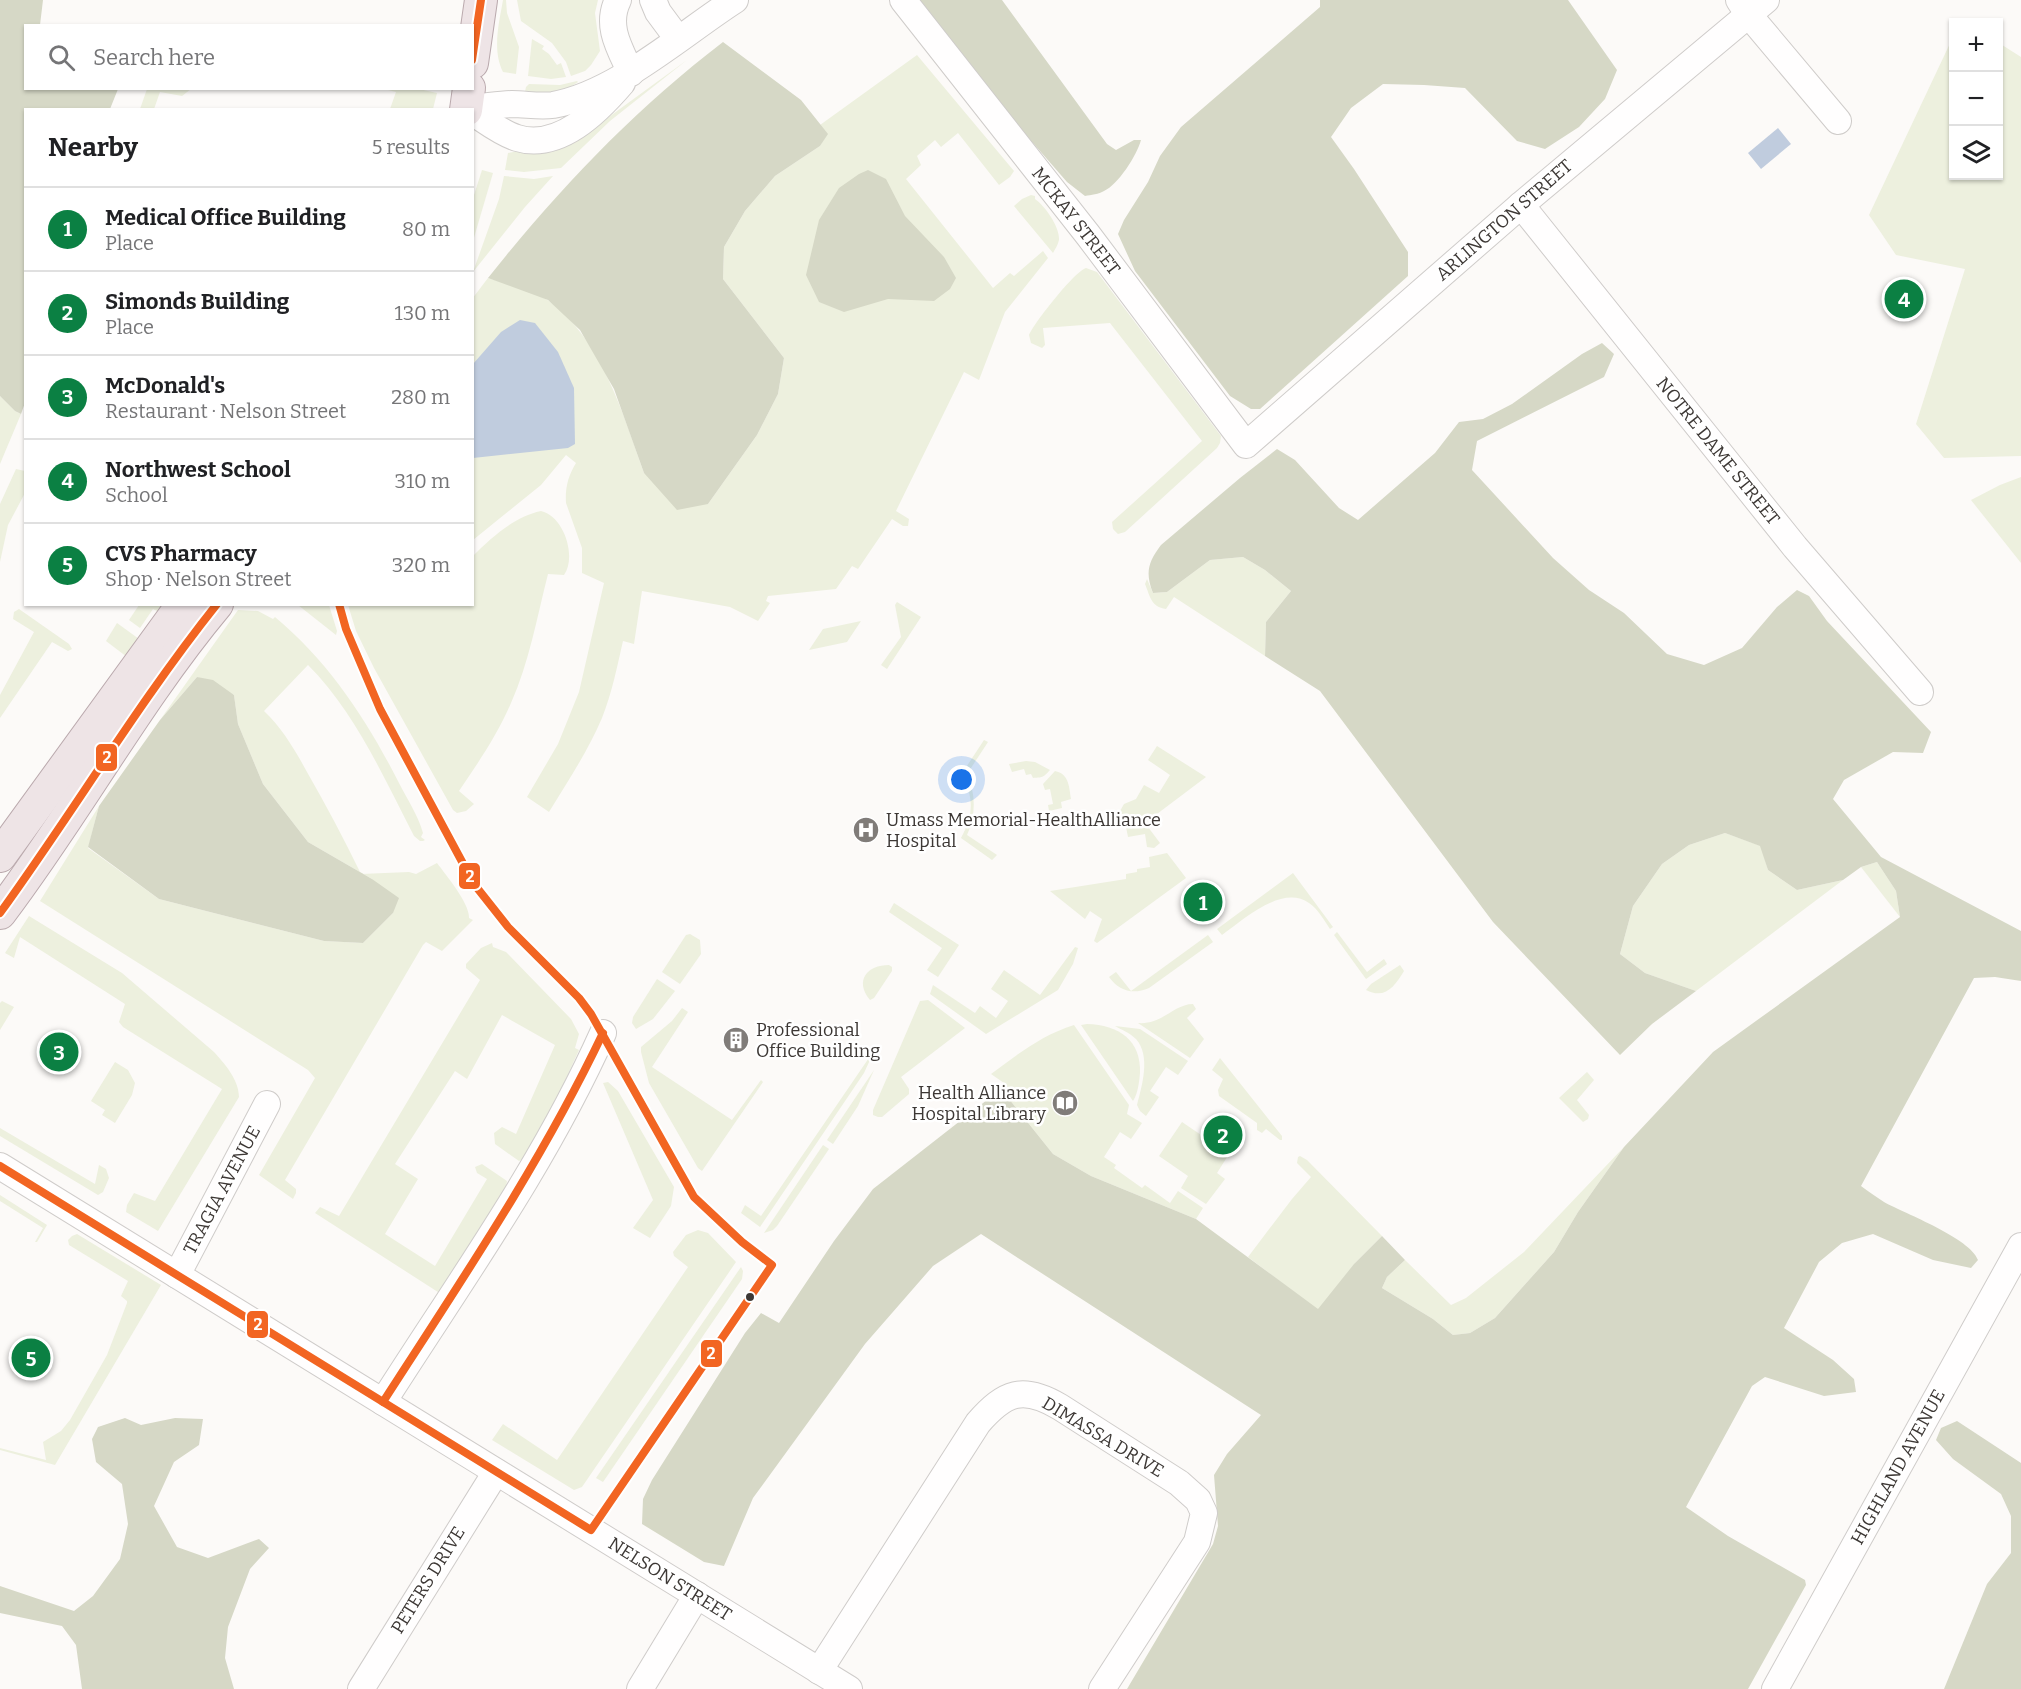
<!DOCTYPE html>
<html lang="en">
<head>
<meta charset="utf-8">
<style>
  body { margin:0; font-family:Bitter,serif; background:#f2f2f2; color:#202124 }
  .controls { position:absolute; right:18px; top:18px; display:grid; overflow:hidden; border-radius:0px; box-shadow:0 2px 4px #0004 }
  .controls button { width:54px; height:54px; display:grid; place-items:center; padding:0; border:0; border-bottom:2px solid #e0e0e0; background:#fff; color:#202124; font:30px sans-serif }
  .you { position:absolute; left:962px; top:780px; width:21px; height:21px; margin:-15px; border:4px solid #fff; border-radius:50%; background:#1a73e8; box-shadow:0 0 0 9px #1a73e833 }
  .badge { display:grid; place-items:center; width:39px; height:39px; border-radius:50%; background:#0b8043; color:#fff; font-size:20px; font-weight:700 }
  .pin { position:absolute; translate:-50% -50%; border:3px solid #fff; box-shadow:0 2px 6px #0006 }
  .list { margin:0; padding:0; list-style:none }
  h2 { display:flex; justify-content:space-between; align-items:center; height:78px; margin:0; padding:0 24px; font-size:26px }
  h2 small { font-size:20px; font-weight:400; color:#757577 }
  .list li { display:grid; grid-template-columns:39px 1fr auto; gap:18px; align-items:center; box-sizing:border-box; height:84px; padding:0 24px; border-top:2px solid #e0e0e0 }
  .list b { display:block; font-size:22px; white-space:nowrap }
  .list p { margin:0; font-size:20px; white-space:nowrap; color:#757577 }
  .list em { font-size:20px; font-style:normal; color:#757577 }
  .icon { flex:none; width:33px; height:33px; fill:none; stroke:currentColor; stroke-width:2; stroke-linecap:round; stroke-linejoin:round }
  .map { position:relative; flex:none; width:2021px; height:1689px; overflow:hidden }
  .search { position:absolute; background:#fff; box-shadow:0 2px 4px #0004; left:24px; top:24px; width:450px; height:66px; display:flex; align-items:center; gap:15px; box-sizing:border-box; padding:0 21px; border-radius:0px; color:#757577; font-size:22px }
  .panel { position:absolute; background:#fff; box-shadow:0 2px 4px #0004; left:24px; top:108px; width:450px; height:498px; border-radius:0px }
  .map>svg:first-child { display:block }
  .green { fill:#edf0de }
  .forest { fill:#d6d8c6 }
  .water { fill:#c0ccde }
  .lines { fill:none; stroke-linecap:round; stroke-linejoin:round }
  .minor-casing { stroke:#cfccca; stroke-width:28 }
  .major-casing { stroke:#baa9ad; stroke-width:34 }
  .minor { stroke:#fffefe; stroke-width:26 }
  .major { stroke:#eee4e6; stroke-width:32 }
  .bus-1-casing { stroke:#fff; stroke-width:12 }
  .bus-1 { stroke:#f26522; stroke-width:8 }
  .bus-dot { fill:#3d3835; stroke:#fff; stroke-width:2 }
  .labels { text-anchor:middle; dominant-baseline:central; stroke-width:5; stroke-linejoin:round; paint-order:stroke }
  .street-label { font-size:18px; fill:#3d3835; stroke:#fff }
  .poi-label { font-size:18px; fill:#3d3835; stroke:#fff; text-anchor:start }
  .line-badge { stroke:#fff; stroke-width:2 }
  .badge-label { font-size:16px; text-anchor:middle; font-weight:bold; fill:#fff }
</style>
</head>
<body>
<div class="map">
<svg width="2021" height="1689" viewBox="0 0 2021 1689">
  <rect width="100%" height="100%" fill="#fcfaf8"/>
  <g class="green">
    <path d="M503,0H506L507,13L519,47L516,74L503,72C492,50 499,23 503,0Z"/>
    <path d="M517,0H598L595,13L600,51L591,65L585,71L571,76L566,62L552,43L521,21Z"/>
    <path d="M1953,37L1954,176H1998L1999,43L2021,57V456L1944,458L1916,424L1965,269L1896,255L1869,215Z"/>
    <path d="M532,39L544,46L542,49L549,54L557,65L561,63L566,77L551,79L528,76Z"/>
    <path d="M917,55L1014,171L1010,177L999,185L958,133L941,147L935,140L917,156L921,165L906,179L993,288L1010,273L1014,276L1043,251L1048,258L1005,312L979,380L964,372L896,511L909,519L908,526H903L892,519L858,569L852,566L836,589L768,596L766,601L770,603L758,621L730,607L642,591L634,644L623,641C617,667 612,693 602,718C588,751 568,781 549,812L527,797L558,744L579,692L604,583L582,573V548L566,503C565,488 568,476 576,463L566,455L541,485L473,540L472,299L488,278C504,283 537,292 549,301C602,340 623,414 644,473L708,504L757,435L778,394L784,358L723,279L724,247L745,211L775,176L820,146L827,134L820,125Z"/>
    <path d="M687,60L610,121L561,168L524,172L505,170L508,153L529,149L591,130Z"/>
    <path d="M577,81L578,82C557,96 549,95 524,96L526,87L529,84L560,85Z"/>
    <path d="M147,89V88L191,89L182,96L160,92L154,109H140Z"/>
    <path d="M384,89H419L437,93L433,109H390L396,92Z"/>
    <path d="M482,170L493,173L473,241V198Z"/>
    <path d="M504,176L534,179L553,176L525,207L473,272L499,199Z"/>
    <path d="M1031,195L1035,196V199C1045,206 1060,227 1059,240C1058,245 1055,249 1053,253L1014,206L1022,199Z"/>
    <path d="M1086,268L1097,272L1221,436L1220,443L1217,448L1125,532L1118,534L1113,529L1112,522L1202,441L1110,323L1043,328L1045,345L1042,348L1031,343L1029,335C1035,322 1074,272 1086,268Z"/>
    <path d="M0,396L15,411L21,414L0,464Z"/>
    <path d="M16,469L25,471V493L8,525L0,562V504Z"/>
    <path d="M2021,477V563L1971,500L2000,485Z"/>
    <path d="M541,511C564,516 577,557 564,575L548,574C537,617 529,663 511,703C498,734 478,763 459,791L474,804L466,811L457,813L453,810L374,668L356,631L348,605L472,604L473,556C492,537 514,517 541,511Z"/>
    <path d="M1243,557L1265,570L1291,591L1266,622L1265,656L1174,597L1166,609C1151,607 1150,596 1145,584L1147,579L1153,593L1167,592L1210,560Z"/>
    <path d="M897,602L921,617L887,669L881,665L901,637L895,605Z"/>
    <path d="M139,605H165L159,612L153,609L140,628L129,620Z"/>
    <path d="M298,605H329L337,631L336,635Z"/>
    <path d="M19,609L69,644L72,649L68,651L52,642L0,718V695L34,632L13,619L14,612Z"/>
    <path d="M238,610L258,611L273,619L275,617C329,662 367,720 399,783C407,799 418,815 423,833L421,837L425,840L423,841H420L414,836C384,778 355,712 308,665L264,711C282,728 295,750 307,772C326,805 344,839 361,874L409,872L416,874L437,863C446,875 470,904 469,918L473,920L442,951L426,942L423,945L285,1180L296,1189V1193L293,1199L259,1175L315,1078L308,1070L40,901L99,806L88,848L159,899L324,941L363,943L393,913L372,879L308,842L263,784L238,724L234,695L197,677L160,720Z"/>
    <path d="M861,621L847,642L809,650L823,629Z"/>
    <path d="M117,623L139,639L127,657L106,641Z"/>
    <path d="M984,740L988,742L967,774C976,793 976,816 967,835L997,855L992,860L961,838C973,817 975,796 961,775Z"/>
    <path d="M1157,746L1206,777L1145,823L1160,843L1154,848L1147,847L1145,834L1128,837L1124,817H1122L1120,811L1124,804L1136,799L1144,785L1159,793L1170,775L1148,760Z"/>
    <path d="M1026,761L1035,762L1050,770C1042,779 1041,777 1033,778L1031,774L1026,775L1024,769L1012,772L1009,764Z"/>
    <path d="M1055,771C1069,774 1069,786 1071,799L1061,802L1062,808L1049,811L1048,805L1053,804L1050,789L1045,790L1043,784Z"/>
    <path d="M1725,833L1761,846L1768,870L1797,890L1843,880L1696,991L1645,973L1620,954L1633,906L1662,864L1689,845Z"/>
    <path d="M1167,853L1186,878L1097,943L1094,941L1102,919L1090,911L1085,919L1050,891L1126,879V874L1137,872V869L1150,867L1149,857Z"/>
    <path d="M1877,862L1896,891L1900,917L1861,867Z"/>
    <path d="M1293,873L1333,927L1330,929C1324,920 1318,909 1309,903C1282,884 1243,920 1222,935L1217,929Z"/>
    <path d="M894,903L959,945L938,977L927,970L942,948L889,912Z"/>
    <path d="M29,916L122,973L214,1052C225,1064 239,1080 239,1097L158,1231L126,1212L127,1205L134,1193L155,1201L222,1089L123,1027L119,1022L125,1004L20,937L14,958L5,953Z"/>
    <path d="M1337,932L1367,972L1384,959L1387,964L1366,979L1334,935Z"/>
    <path d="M690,934L700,940L701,954L680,984L662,972L686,935Z"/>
    <path d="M1208,935L1213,942L1149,988C1133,995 1119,991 1109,977L1116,972L1131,991Z"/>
    <path d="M492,943L493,947L506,952L571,1019L579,1034L575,1048L579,1050L553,1107L524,1158L519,1161L495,1144L494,1133L502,1127L516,1134L555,1045L502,1015L467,1079L455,1071L395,1164L418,1179L385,1234L435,1266L487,1179L477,1173L475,1167L482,1164L507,1181L506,1187L441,1294L315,1213L320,1207L339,1216L480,980L466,968V964L481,948Z"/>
    <path d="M1075,947L1078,948L1073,964L1058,990L986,1034L930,994L933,985L975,1013L980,1006L996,1018L1008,1001L991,989L1004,970L1040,995Z"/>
    <path d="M889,965L892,967V971L874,998L870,1000C854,981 867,965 889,965Z"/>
    <path d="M1400,965L1404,971C1395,986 1385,1000 1366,990L1371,984Z"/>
    <path d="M657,979L675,991L653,1019L636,1029L632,1023L633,1017Z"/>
    <path d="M928,1000L965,1028L901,1077L909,1089V1094L882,1117H878L873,1115V1110L920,1001Z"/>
    <path d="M2,1001L14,1007L0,1030V1003Z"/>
    <path d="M1193,1004L1196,1009L1187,1018L1204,1039L1190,1058L1138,1023C1162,1025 1174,1004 1193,1004Z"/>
    <path d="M682,1008L688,1012L652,1067L732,1120L761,1080L763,1082L702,1171L698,1168L649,1083L641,1052V1047L672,1021Z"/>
    <path d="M1087,1024C1119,1025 1141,1040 1140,1073C1139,1083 1138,1093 1133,1101L1081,1025Z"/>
    <path d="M1074,1025L1129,1105L1127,1114L1142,1123L1131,1139L1120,1132L1104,1157L1116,1165L1114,1168L1142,1188L1145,1185L1170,1203L1178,1191L1203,1208L1196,1219L1091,1176L1053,1154L1001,1089L1004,1083L991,1074C1018,1054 1042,1035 1074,1025Z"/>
    <path d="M1115,1026L1140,1029L1188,1061L1178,1075L1166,1067L1150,1091L1159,1097L1146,1116L1140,1111L1137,1105C1142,1086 1151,1056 1136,1039C1130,1033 1122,1030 1115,1026Z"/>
    <path d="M875,1049L864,1073L760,1227L741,1213L745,1205L761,1216Z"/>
    <path d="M1220,1058L1282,1136V1140H1280L1266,1129L1262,1133L1257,1130V1123L1219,1096L1218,1090L1223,1079L1212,1070Z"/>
    <path d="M115,1062L128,1070L135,1083L132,1095L115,1123L102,1115L105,1110L91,1101Z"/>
    <path d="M874,1070L858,1106L833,1144L827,1140Z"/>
    <path d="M1587,1072L1594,1080L1577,1100L1589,1115L1588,1119L1583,1122L1559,1098Z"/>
    <path d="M608,1082L618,1091L674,1187L671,1206L650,1238L633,1228L653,1200L603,1083Z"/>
    <path d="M1182,1122L1229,1154L1217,1173L1225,1179L1206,1204L1181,1188L1188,1176L1159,1156Z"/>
    <path d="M0,1128L95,1184L99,1165L106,1169L109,1178L103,1192L98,1195L0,1136Z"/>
    <path d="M823,1145L829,1149L777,1226L773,1230L764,1233Z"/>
    <path d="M1624,1147L1578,1212L1554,1252L1495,1318L1470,1333L1453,1335L1433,1319L1382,1288L1387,1277L1405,1260L1451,1305L1466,1298L1524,1252Z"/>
    <path d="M1300,1156L1307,1160L1382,1236L1356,1262L1318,1310L1248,1257L1292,1199L1311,1177L1297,1163L1298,1157Z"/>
    <path d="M0,1195L47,1225L37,1242H35L43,1228L0,1201Z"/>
    <path d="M698,1230L708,1233L736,1262L582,1487L574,1490L492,1440L503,1424L557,1460L688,1267L674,1256L673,1252L686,1235Z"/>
    <path d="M77,1234L161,1285L55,1465L0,1450V1448L46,1460L43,1442L61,1431L70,1420L107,1355L127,1303V1301L121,1296L128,1281L69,1245L68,1240L72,1236Z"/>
    <path d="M741,1267L743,1271L742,1279L603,1482L596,1478Z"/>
  </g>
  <g class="forest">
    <path d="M0,0H43L40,25L26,26V88L118,89L110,109L26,110V400L21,414L15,411L0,396Z"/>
    <path d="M920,0H1002L1107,144L1116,150L1134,140H1141C1137,155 1118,185 1104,191C1099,194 1091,195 1085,196L1067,182L991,95Z"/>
    <path d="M1320,0H1568L1617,70L1605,99L1579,127L1545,149L1517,141L1465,88L1424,85L1383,84L1351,108L1331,137L1354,169L1408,252V276L1260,409H1251L1230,396L1135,271L1118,234L1124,220L1148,182L1160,156L1181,127L1320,7Z"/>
    <path d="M723,42L801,100L828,134L820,146L775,176L745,211L724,247L723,279L784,358L778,394L757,435L708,504L677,510L644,473L614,389L580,330L548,300L488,278C558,190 634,110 723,42Z"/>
    <path d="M868,170L886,179L905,216L944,257L956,278L950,289L934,301L888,299L844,312L819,302L806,275L819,220L839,188L859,174Z"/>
    <path d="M1602,343L1614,354L1604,377L1477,441L1472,470L1553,558L1589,590L1624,613L1667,654L1704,665L1742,648L1777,607L1797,590L1809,596L1827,621L1931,732L1923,753L1893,752L1844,780L1833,799L1881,857L2021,931V981L1995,977L1974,978L1861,1186C1868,1191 1876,1197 1884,1202C1906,1214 1970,1238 1978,1260L1971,1268L1933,1260L1873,1234L1842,1243L1819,1262L1784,1328L1833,1360L1854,1379L1856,1392L1824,1396L1765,1377L1752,1386L1686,1507L1728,1536L1805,1580L1806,1585L1748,1689H1127L1213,1544L1218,1526L1214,1475L1227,1454L1261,1415L981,1234L933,1266L865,1344L753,1498L724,1566L704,1562L642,1524L643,1499L652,1480L745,1333L761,1313L779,1323L834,1241L873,1189L1001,1089L1053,1154L1091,1176L1196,1219L1318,1309L1354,1264L1382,1236L1405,1260L1387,1277L1382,1288L1433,1319L1453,1335L1470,1333L1495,1318L1554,1252L1578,1212L1624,1147L1713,1052L1900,917L1896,891L1877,862L1861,867L1843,880L1797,890L1768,870L1760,846L1725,833L1689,845L1662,864L1633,906L1620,954L1645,973L1696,991L1652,1024L1620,1055L1493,922L1320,691L1265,656L1266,622L1291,591L1265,570L1243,557L1210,560L1167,592L1153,593C1145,573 1148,562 1161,545L1240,478L1277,449L1295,460L1339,508L1358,520L1435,453L1459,422L1483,419L1512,404L1582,354Z"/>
    <path d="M197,677L213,680L234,695L238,724L263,784L308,842L372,879L399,898L393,913L363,943L324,941L159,899L88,847L99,806L160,720Z"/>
    <path d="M125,1418L141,1425L175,1418L203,1419L199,1445L174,1462L154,1506L177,1547L208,1558L259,1539L269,1548L250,1569L228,1627L225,1658L234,1689H82L76,1645L62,1626L0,1613V1586L74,1611L93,1596L120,1559L128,1524L122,1484L96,1462L92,1439L98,1427Z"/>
    <path d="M1957,1421L2021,1463V1689H1944L1987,1584L2011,1553V1516L2001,1494L1953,1459L1936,1440L1941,1428Z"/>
  </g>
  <g class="water">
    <path d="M1778,128L1791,144L1761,169L1748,153Z"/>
    <path d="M520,320L535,323L558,352L574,388L575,444L568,448L473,458V364L501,332Z"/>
  </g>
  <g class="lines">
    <defs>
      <g id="minor">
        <path d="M618,0C605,26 620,49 631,73"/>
        <path d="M653,0L658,12L678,39"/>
        <path d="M903,0L1088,235L1246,445L1521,205L1766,0"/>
        <path d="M1739,0L1748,14L1838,121"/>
        <path d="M466,108C481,107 497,105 512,104C526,104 539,107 553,105C616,94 682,34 735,0"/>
        <path d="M472,112C486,121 501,133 517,138C559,151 598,111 622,83"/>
        <path d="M1521,205L1795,547L1920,692"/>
        <path d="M0,1166L849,1689"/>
        <path d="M177,1275L267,1104"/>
        <path d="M383,1402C460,1281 544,1165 603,1033"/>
        <path d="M819,1671L978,1423C1005,1392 1023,1385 1060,1407L1179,1483L1198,1500L1204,1513L1197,1542L1102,1689"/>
        <path d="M361,1689L496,1472"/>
        <path d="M640,1689L697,1595"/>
        <path d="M1775,1689L2021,1246"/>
      </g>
      <g id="major">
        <path d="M472,63L481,0"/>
        <path d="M466,110L469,88"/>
        <path d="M0,856L183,604"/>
        <path d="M0,913C76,813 136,701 217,604"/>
      </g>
    </defs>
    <use href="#minor" class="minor-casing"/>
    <use href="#major" class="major-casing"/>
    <use href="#minor" class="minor"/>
    <use href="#major" class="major"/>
    <defs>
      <g id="bus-1">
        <path d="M472,60L481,0"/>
        <path d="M0,913C74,811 138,703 217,604"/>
        <path d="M0,1166L591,1530L772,1265L742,1242L694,1197L591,1014L579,998L508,927L474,884L380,709L346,629L339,604"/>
        <path d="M383,1402C461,1281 541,1163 603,1033"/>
      </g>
    </defs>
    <use href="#bus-1" class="bus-1-casing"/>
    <use href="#bus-1" class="bus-1"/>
  </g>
  <defs>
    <symbol id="hospital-disc" viewBox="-11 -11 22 22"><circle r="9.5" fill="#807c79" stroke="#fff"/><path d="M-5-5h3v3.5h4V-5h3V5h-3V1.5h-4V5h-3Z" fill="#fff"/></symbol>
    <symbol id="building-disc" viewBox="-11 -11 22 22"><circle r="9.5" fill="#807c79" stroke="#fff"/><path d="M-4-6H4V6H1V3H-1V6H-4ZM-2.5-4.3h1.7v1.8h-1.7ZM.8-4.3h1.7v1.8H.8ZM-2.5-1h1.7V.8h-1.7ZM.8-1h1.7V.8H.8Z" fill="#fff"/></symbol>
    <symbol id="library-disc" viewBox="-11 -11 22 22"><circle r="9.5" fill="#807c79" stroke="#fff"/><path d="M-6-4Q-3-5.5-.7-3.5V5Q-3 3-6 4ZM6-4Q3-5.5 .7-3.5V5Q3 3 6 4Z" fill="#fff"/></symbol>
  </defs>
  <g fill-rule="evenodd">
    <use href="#hospital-disc" x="851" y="815" width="30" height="30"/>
    <use href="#building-disc" x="721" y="1025" width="30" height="30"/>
    <use href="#library-disc" x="1050" y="1088" width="30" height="30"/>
  </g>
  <circle class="bus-dot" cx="750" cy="1297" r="5"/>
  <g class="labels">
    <g class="street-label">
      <text transform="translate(1504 220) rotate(-41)">ARLINGTON STREET</text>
      <text transform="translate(1076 221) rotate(52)">MCKAY STREET</text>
      <text transform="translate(1718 451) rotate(51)">NOTRE DAME STREET</text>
      <text transform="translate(222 1190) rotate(-62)">TRAGIA AVENUE</text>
      <text transform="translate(1103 1437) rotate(31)">DIMASSA DRIVE</text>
      <text transform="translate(1898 1467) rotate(-61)">HIGHLAND AVENUE</text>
      <text transform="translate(670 1579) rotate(32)">NELSON STREET</text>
      <text transform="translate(428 1580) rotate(-58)">PETERS DRIVE</text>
    </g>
    <g class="poi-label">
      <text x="886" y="820">Umass Memorial-HealthAlliance<tspan x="886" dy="21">Hospital</tspan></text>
      <text x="756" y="1030">Professional<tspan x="756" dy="21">Office Building</tspan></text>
      <text x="1046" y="1093" text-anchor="end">Health Alliance<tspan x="1046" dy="21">Hospital Library</tspan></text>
    </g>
  </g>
  <g class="line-badge">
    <rect x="95" y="743" width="23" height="29" rx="6" fill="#f26522"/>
    <rect x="458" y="862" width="23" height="28" rx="6" fill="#f26522"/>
    <rect x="246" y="1310" width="23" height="29" rx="6" fill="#f26522"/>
    <rect x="700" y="1339" width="23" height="29" rx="6" fill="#f26522"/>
  </g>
  <g class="badge-label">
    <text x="107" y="763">2</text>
    <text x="470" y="882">2</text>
    <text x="258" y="1330">2</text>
    <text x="711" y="1359">2</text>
  </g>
</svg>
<div class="controls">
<button>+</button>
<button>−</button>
<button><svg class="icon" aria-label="layers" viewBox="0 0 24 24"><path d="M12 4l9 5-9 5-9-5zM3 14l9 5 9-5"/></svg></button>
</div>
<div class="you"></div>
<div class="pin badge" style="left:1203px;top:902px">1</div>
<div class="pin badge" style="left:1223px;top:1135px">2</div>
<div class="pin badge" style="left:59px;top:1052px">3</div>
<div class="pin badge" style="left:1904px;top:299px">4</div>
<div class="pin badge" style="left:31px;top:1358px">5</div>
<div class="search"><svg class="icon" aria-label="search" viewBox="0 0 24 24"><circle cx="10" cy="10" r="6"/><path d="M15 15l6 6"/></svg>Search here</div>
<section class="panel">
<h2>Nearby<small>5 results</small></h2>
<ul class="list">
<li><span class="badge">1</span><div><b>Medical Office Building</b><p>Place</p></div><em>80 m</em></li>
<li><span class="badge">2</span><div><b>Simonds Building</b><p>Place</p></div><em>130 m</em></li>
<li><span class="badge">3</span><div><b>McDonald's</b><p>Restaurant · Nelson Street</p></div><em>280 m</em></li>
<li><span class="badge">4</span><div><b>Northwest School</b><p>School</p></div><em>310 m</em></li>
<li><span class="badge">5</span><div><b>CVS Pharmacy</b><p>Shop · Nelson Street</p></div><em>320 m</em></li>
</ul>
</section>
</div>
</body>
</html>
